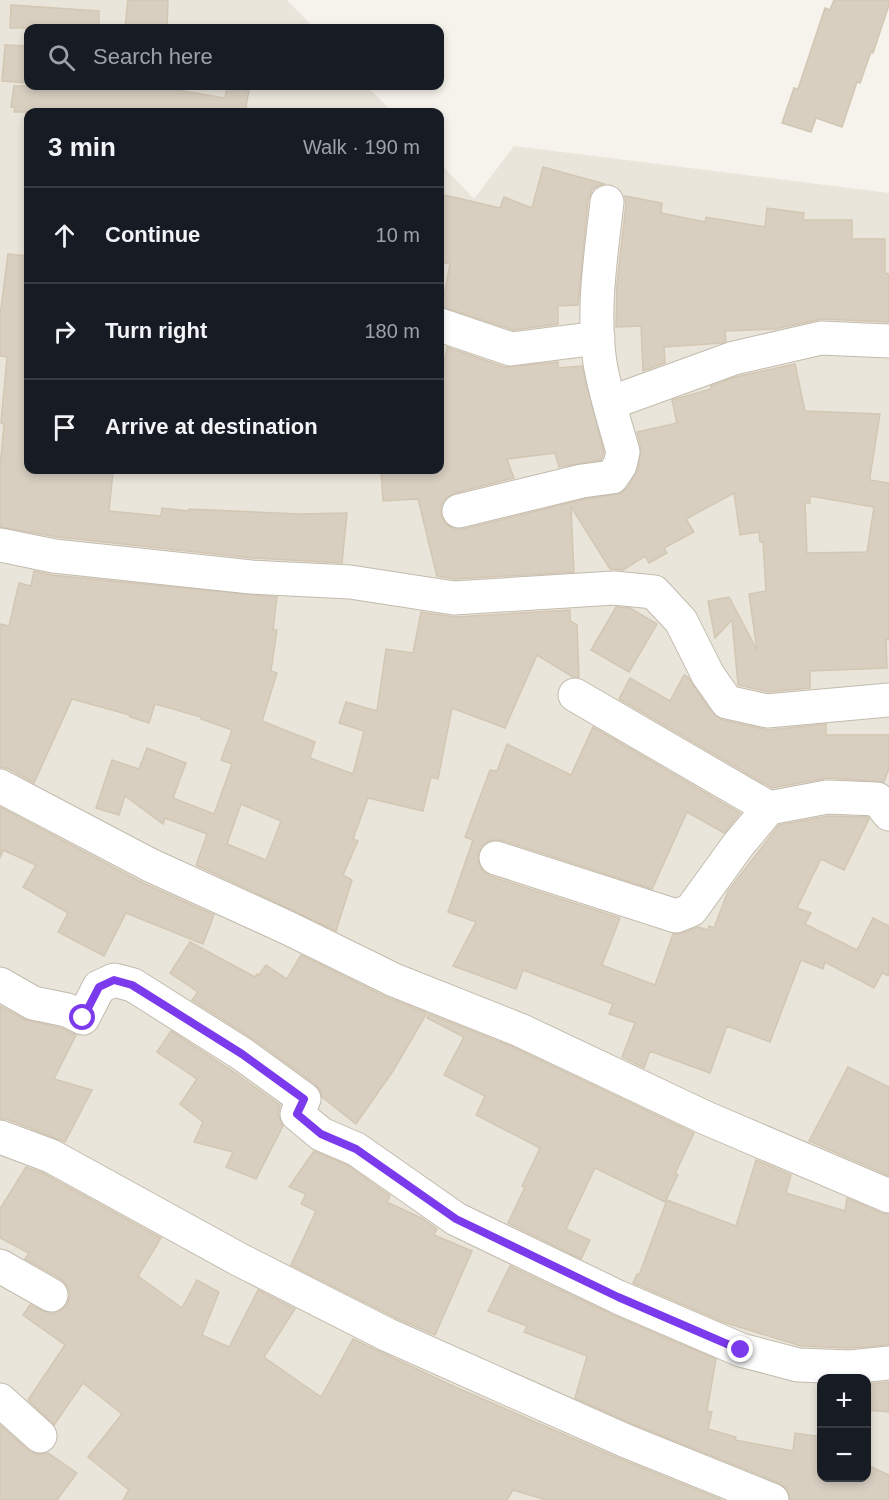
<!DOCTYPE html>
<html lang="en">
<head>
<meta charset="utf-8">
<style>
  body { margin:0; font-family:Arial,sans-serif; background:#242831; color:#f1f3f6 }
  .controls { position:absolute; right:18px; bottom:18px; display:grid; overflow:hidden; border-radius:12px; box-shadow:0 3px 9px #0003 }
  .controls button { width:54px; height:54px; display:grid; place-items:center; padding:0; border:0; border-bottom:2px solid #363941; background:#171b24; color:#f1f3f6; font:30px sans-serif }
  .stop { position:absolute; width:18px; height:18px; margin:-14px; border:4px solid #7c3aed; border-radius:50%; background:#fff }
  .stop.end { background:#7c3aed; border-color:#fff; box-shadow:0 2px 6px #0008 }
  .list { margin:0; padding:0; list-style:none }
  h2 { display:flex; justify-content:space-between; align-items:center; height:78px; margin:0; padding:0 24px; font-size:26px }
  h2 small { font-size:20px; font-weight:400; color:#9ea1a6 }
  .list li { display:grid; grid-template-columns:39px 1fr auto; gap:18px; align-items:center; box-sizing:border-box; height:96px; padding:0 24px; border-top:2px solid #363941 }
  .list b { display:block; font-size:22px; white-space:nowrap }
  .list em { font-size:20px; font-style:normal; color:#9ea1a6 }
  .icon { flex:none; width:33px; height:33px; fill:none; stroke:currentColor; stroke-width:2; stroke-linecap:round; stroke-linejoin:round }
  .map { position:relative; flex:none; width:889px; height:1500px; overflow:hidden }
  .search { position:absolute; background:#171b24; box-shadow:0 3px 9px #0003; left:24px; top:24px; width:420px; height:66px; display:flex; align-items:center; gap:15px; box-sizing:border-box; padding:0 21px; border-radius:12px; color:#9ea1a6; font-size:22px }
  .panel { position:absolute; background:#171b24; box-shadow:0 3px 9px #0003; left:24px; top:108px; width:420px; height:366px; border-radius:12px }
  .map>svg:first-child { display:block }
  .residential { fill:#eae5da; fill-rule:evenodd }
  .building { fill:#d8cfc1; stroke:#d3c7b4; stroke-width:1.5; fill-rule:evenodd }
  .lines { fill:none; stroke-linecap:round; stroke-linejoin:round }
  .minor-casing { stroke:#c2bbae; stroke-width:35 }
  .minor { stroke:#fff; stroke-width:33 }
  .route { stroke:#7c3aed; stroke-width:8 }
</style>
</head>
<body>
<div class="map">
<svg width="889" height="1500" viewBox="0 0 889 1500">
  <rect width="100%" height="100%" fill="#f6f3ec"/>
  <path class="residential" d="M0,0H287L314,28H28V86H367L392,112H28V470H440V163L474,199L514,146L889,193V1500H0ZM822,1378H866V1478H822Z"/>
  <g class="building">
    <path d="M128,0H168L167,28H125Z"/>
    <path d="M834,0H889V5L873,53L871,52L860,83L857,82L842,127L816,118L811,132L782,123L794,88L798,89L825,8L830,10Z"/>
    <path d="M11,5L99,11V28H10Z"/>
    <path d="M5,45L28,46V83L2,81Z"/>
    <path d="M14,86H89L112,89L113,86H153L225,98L227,86L249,90L245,112H14L15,108L11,107Z"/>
    <path d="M543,167L605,184L599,185L592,190L588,200L578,305L558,306V324L513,330L442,307L450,264L440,262V194L500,208L504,197L532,208Z"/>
    <path d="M625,196L662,203L661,213L705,222L706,217L765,227L767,208L804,213L803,220H852V239H885V273L889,274V322L822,319L775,329L725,331L726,341L722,343L664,347L665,363L643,371L641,326L616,327L617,284L626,204Z"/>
    <path d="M8,254L28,256V470H94L113,472L109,511L161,516L162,508L189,511V509L299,514L347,513L342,563L252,558L57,537L0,527V467L4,424L1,423L7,357L0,356V316Z"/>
    <path d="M447,347L505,367L558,362V368L582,366L604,452L601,460L559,467L555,453L507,459L514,478L455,493L446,498L441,506V516L446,524L454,529H463L585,499L621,493L628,487L638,469L641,447L637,432L677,423L672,400L711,389V386L735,377L795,364L805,411L880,414L870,477V480L889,483V640L886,639L887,668L810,671V688L768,692L738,685L732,620L715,638L708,601L729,597L757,650L749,594L766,591L763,542H760L759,532L740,535L734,493L686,519L694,532L664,548L667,553L649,563L645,556L623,570L610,569L571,507L574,572L455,579L437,576L418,499L383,501L381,470H440V385ZM810,496L874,507L867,552L807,553L805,503H810Z"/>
    <path d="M34,571L52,575L277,597L273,630H277L271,671L277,673L262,721L315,742L310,758L353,774L364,731L339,723L346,702L377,711L386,649L413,653L421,612L455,617L570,610V621L577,625L579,677H573L537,655L505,728L452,708L438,779L431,777L423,811L368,798L353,839L358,841L343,875L352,880L336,931L196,865L207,834L165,818L163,824L125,796L119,815L96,808L112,760L139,769L147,748L186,763L173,798L214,814L232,764L221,760L232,730L201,719V717L155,704L149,723L130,717V715L72,699L34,783L9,769L0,767V624L9,626L19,583L31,586ZM241,804L281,821L266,860L227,844Z"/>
    <path d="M616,607L630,608L657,624L629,672L591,650Z"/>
    <path d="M684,675L688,677L712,713L723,720L768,730L826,724V735H889V768L884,782L828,778L772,788L619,699L630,678L670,701Z"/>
    <path d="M593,727L740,813L724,833L687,812L652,889L501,840H492L484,844L478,852V861L483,871L490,876L620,918L602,965L655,985L673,934L683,933L698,927L708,930L709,926L714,928L728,891L779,825L828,816L868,817L869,819L844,870L821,859L797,908L811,913L805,924L857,950L873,918L889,926V976L882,973L874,988L825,962L823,969L801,960L770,1042L727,1026L710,1073L650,1051L644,1068L622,1057L635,1023L609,1014L613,1004L523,970L516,989L453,966L476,922L448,912L473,840L465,837L490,770L497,771L507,744L571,775Z"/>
    <path d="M0,807L141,882L214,915L203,944L126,913L104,956L58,932L68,913L23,887L36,865L3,850L0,858Z"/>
    <path d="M190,942L255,977L257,974L258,976L266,965L287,979L301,955L386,997L427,1013L393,1071L356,1124L322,1097L320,1090L315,1084L253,1039L192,1000L198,992L170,973Z"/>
    <path d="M0,1006L24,1019L61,1028L76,1035L54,1079L92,1090L65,1142L7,1119H0Z"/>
    <path d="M429,1014L513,1047L694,1133L675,1174L678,1175L665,1202L595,1168L566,1229L590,1240L581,1259L508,1223L525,1187L522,1186L540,1148L476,1115L485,1096L444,1075L464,1037L427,1018Z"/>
    <path d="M171,1031L231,1070L280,1105L278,1114L283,1126L256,1179L226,1167L233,1152L194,1142L203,1122L180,1104L197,1079L157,1052Z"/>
    <path d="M848,1067L889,1087V1176L809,1141Z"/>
    <path d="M314,1151L347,1165L390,1196L387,1202L423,1219L437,1229L434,1235L472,1251L435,1335L396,1318L291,1265L316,1211L301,1204L306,1194L289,1187Z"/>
    <path d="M756,1160L791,1175L786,1193L845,1211L847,1198L882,1213L889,1214V1345L849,1348L801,1346L723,1322L633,1283L637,1274L639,1275L667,1200L736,1226Z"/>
    <path d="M26,1167L43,1173L161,1238L138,1276L182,1308L197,1280L219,1292L202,1335L229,1347L258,1290L295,1309L264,1357L321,1397L353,1339L453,1386L618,1458L722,1500H546L513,1490L507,1500H123L129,1490L88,1457L122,1414L83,1383L54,1425L28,1400L65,1345L23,1315L30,1305L51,1314L60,1311L67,1305L70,1294L67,1286L61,1279L25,1259L29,1253L0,1238V1209Z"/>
    <path d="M510,1266L611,1314L716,1359L707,1411L712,1412L708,1429L736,1437L735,1440L793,1451L795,1433L822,1437V1478H867V1465L889,1475V1500H790L787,1489L779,1483L633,1424L575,1398L587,1356L524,1332L527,1326L488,1311Z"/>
    <path d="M889,1382V1412L867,1410L868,1384Z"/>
    <path d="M0,1425L28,1450L37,1454L48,1453L77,1473L57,1500H0Z"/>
  </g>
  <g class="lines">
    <defs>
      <g id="minor">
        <path d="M440,325L511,349L598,338"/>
        <path d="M610,403L734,358L821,338L889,341"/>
        <path d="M459,511L582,481L612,477L620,465L623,452C615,423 605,393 600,363C592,310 601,255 607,202"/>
        <path d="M0,545L54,556L251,577L350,582L454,598L614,588L654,592L681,621L708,675L727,702L767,711L889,700"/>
        <path d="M575,695L769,808"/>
        <path d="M0,786L150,865L288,928L394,980L520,1030L706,1118L889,1196"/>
        <path d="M496,858L676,916L691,910L738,845L769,808L827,797L877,799L889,814"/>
        <path d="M0,984L33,1003L67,1010L83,1018L99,987L114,980L133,985L242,1054L304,1099L297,1114L321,1134L356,1149L456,1219L618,1297L741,1350L798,1365L850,1367L889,1363"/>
        <path d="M0,1137L51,1156L240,1260L388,1335L626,1441L772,1500"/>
        <path d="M0,1266L51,1295"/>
        <path d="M0,1400L40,1436"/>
      </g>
    </defs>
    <use href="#minor" class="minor-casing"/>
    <use href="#minor" class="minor"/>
  </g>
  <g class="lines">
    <path class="route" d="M83,1018L99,987L114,980L132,985L242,1054L304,1099L297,1114L321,1134L356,1149L456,1219L618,1297L741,1350"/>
  </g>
</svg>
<div class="controls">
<button>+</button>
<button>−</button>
</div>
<div class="stop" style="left:83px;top:1018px"></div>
<div class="stop end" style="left:741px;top:1350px"></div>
<div class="search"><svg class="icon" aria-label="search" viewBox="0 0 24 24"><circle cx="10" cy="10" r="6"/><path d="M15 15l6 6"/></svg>Search here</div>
<section class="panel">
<h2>3 min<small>Walk · 190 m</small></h2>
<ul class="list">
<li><svg class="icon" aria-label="ahead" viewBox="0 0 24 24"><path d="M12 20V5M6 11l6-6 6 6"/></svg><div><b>Continue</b></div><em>10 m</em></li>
<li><svg class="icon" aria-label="right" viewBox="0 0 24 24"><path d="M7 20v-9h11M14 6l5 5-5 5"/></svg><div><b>Turn right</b></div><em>180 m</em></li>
<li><svg class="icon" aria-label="arrive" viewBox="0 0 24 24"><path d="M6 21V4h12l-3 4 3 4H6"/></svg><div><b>Arrive at destination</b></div></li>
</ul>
</section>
</div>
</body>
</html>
